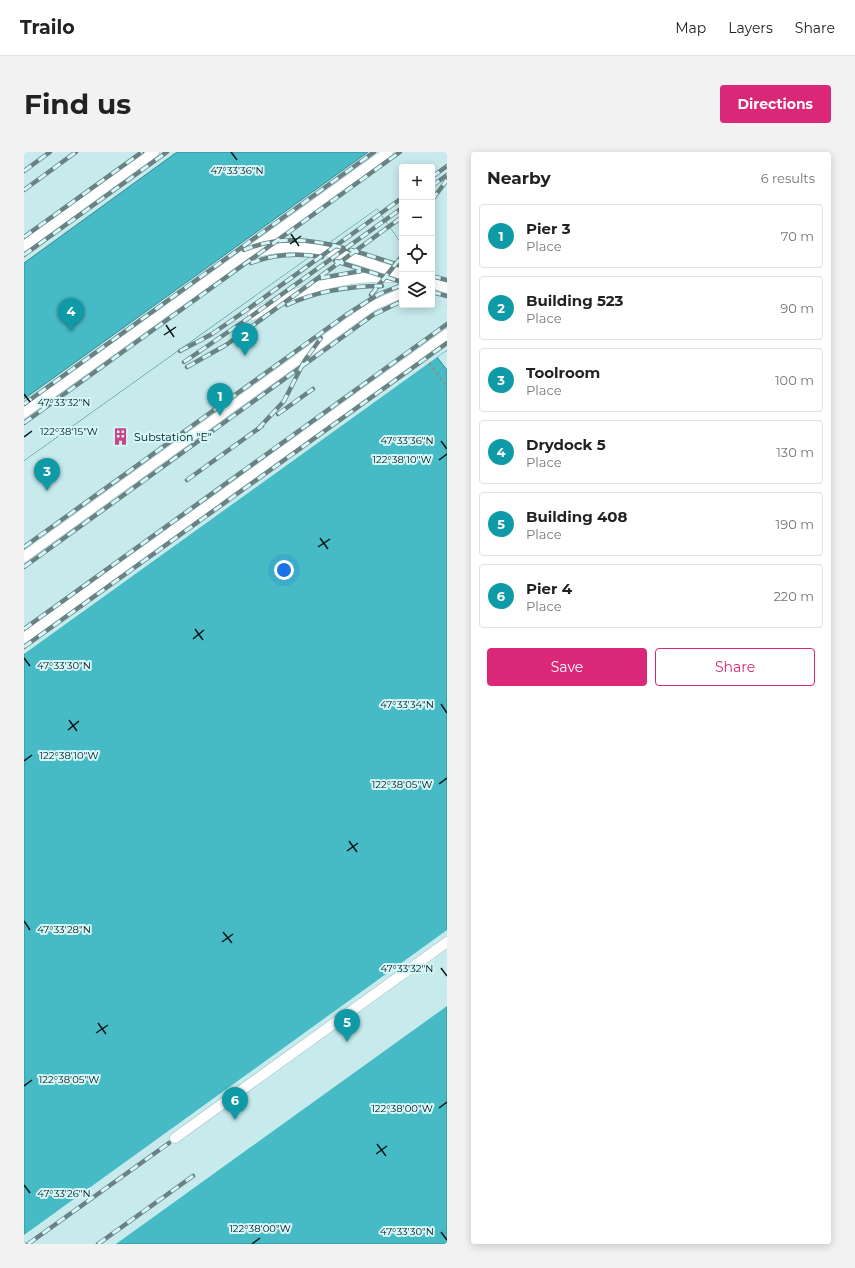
<!DOCTYPE html>
<html lang="en">
<head>
<meta charset="utf-8">
<style>
  body { margin:0; font-family:Montserrat,sans-serif; background:#f2f2f2; color:#222 }
  .controls { position:absolute; right:12px; top:12px; display:grid; overflow:hidden; border-radius:4px; box-shadow:0 2px 10px #0003 }
  .controls button { width:36px; height:36px; display:grid; place-items:center; padding:0; border:0; border-bottom:1px solid #e0e0e0; background:#fff; color:#222; font:20px sans-serif }
  .you { position:absolute; left:260px; top:418px; width:14px; height:14px; margin:-10px; border:3px solid #fff; border-radius:50%; background:#1a73e8; box-shadow:0 0 0 6px #1a73e833 }
  .badge { display:grid; place-items:center; width:26px; height:26px; border-radius:50%; background:#db2777; color:#fff; font-size:13px; font-weight:700 }
  .pin { position:absolute; translate:-50% -33px; filter:drop-shadow(0 1px 2px #0008) }
  .pin::after { content:''; position:absolute; top:21px; width:14px; height:12px; background:inherit; clip-path:polygon(0 0,100% 0,50% 100%) }
  .list { margin:0; padding:0; list-style:none }
  h2 { display:flex; justify-content:space-between; align-items:center; height:52px; margin:0; padding:0 16px; font-size:17px }
  h2 small { font-size:13px; font-weight:400; color:#767676 }
  .list li { display:grid; grid-template-columns:26px 1fr auto; gap:12px; align-items:center; box-sizing:border-box; height:64px; margin:0 8px 8px; padding:0 8px; border:1px solid #e0e0e0; border-radius:4px }
  .list b { display:block; font-size:15px; white-space:nowrap }
  .list p { margin:0; font-size:13px; white-space:nowrap; color:#767676 }
  .list em { font-size:13px; font-style:normal; color:#767676 }
  .actions { display:flex; gap:8px; padding:12px 16px }
  .actions a { flex:1; padding:9px 0; border:1px solid #db2777; border-radius:4px; text-align:center; font-size:14px; color:#db2777 }
  .actions .main { background:#db2777; color:#fff }
  .icon { flex:none; width:22px; height:22px; fill:none; stroke:currentColor; stroke-width:2; stroke-linecap:round; stroke-linejoin:round }
  .map { position:relative; flex:none; width:423px; height:1092px; overflow:hidden; border-radius:4px }
  header { display:flex; align-items:center; gap:24px; box-sizing:border-box; height:56px; padding:0 20px; background:#fff; border-bottom:1px solid #e0e0e0 }
  header strong { font-size:19px }
  nav { display:flex; gap:22px; margin-inline-start:auto; font-size:14px }
  .intro { display:flex; align-items:center; justify-content:space-between; box-sizing:border-box; height:96px; padding:0 24px }
  h1 { margin:0; font-size:28px }
  .button { padding:10px 18px; border-radius:4px; background:#db2777; color:#fff; font-size:14px; font-weight:700 }
  main { display:flex; gap:24px; padding:0 24px }
  aside { flex:1; background:#fff; border-radius:4px; box-shadow:0 2px 10px #0003 }
  .map>svg:first-child { display:block }
  .water { fill:#47bbc5; stroke:#348a91 }
  .pier { fill:#c7eaec }
  .lines { fill:none; stroke-linecap:round; stroke-linejoin:round }
  .lane-casing { stroke:#9fc0c3; stroke-width:11 }
  .path { stroke:#7c9798; stroke-width:2.5; stroke-dasharray:3 3; stroke-linecap:butt }
  .lane { stroke:#fff; stroke-width:10 }
  .rail-casing { stroke:#6a8283; stroke-width:4.5 }
  .rail { stroke:#d4f7fa; stroke-width:3; stroke-dasharray:9; stroke-linecap:butt }
  .ticks { fill:none; stroke:#091617; stroke-width:1.5 }
  .labels { text-anchor:middle; dominant-baseline:central; stroke-width:4; stroke-linejoin:round; paint-order:stroke }
  .poi-label { font-size:11px; fill:#091617; stroke:#d4f7fa; text-anchor:start }
  .ticks-label { font-size:10px; text-anchor:middle; fill:#091617; stroke:#d4f7fa; stroke-width:4; stroke-linejoin:round; paint-order:stroke }
</style>
</head>
<body>
<header>
<strong>Trailo</strong>
<nav><a>Map</a><a>Layers</a><a>Share</a></nav>
</header>
<div class="intro"><h1>Find us</h1><a class="button">Directions</a></div>
<main>
<div class="map">
<svg width="423" height="1092" viewBox="0 0 423 1092">
  <rect width="100%" height="100%" fill="#c7eaec"/>
  <g class="water">
    <path d="M153,0H344L0,247V111Z"/>
    <path d="M353,57L378,93V153H408L423,155V198L413,205L423,218V1092H0V309Z"/>
  </g>
  <g class="pier">
    <path d="M353,57L378,93V153H408V134L423,155V198L0,502V309Z"/>
    <path d="M423,778V854L92,1092H0V1083Z"/>
  </g>
  <g class="lines">
    <defs>
      <g id="lane">
        <path d="M0,94L130,0"/>
        <path d="M230,101C284,85 326,106 378,122"/>
        <path d="M408,131L423,136"/>
        <path d="M229,163C275,136 325,121 378,126"/>
        <path d="M0,261L364,0"/>
        <path d="M0,405L348,154L378,141"/>
        <path d="M0,486L423,182"/>
        <path d="M151,986L423,790"/>
      </g>
    </defs>
    <use href="#lane" class="lane-casing"/>
    <path class="path" d="M405,211L423,235"/>
    <use href="#lane" class="lane"/>
    <defs>
      <g id="rail">
        <path d="M0,19L26,0"/>
        <path d="M408,25L423,14"/>
        <path d="M408,34L423,23"/>
        <path d="M0,38L52,0"/>
        <path d="M408,48L423,28"/>
        <path d="M0,85L118,0"/>
        <path d="M220,98C274,75 326,98 378,114"/>
        <path d="M0,103L143,0"/>
        <path d="M311,109L378,130"/>
        <path d="M227,111C250,102 274,101 298,105"/>
        <path d="M408,124L423,128"/>
        <path d="M297,126L337,119"/>
        <path d="M408,140L423,144"/>
        <path d="M347,143L378,104"/>
        <path d="M263,153C293,139 325,134 358,134"/>
        <path d="M156,199L188,182L224,157L378,46"/>
        <path d="M160,210L229,163L378,56"/>
        <path d="M163,215L202,193L378,65"/>
        <path d="M0,252L350,0"/>
        <path d="M254,262L289,237"/>
        <path d="M0,271L376,0"/>
        <path d="M234,277L260,249L281,208L297,186"/>
        <path d="M163,328L238,274"/>
        <path d="M0,395L322,163L355,142L378,133"/>
        <path d="M0,415L349,163L378,149"/>
        <path d="M0,477L423,172"/>
        <path d="M0,495L423,191"/>
        <path d="M4,1092L145,991"/>
        <path d="M74,1092L169,1024"/>
      </g>
    </defs>
    <use href="#rail" class="rail-casing"/>
    <use href="#rail" class="rail"/>
  </g>
  <path class="ticks" d="M207,0L213,8M267,82L275,94M266,92L277,84M142,173L150,185M140,183L152,175M0,242L6,250M0,285L8,279M417,289L423,297M415,308L423,302M296,386L304,397M294,395L306,387M171,477L179,488M169,487L180,478M0,506L6,514M417,552L423,561M45,568L53,579M44,578L55,569M0,609L8,603M415,632L423,626M325,689L333,700M323,699L334,691M0,769L6,778M199,780L208,791M198,790L209,782M417,816L423,824M74,871L82,882M72,881L84,873M0,934L8,928M415,956L423,950M353,992L362,1004M352,1002L363,994M0,1033L6,1041M417,1080L423,1088M228,1092L236,1086"/>
  <defs>
    <symbol id="building-bare" viewBox="-9 -9 18 18"><path d="M-4-6H4V6H1V3H-1V6H-4ZM-2.5-4.3h1.7v1.8h-1.7ZM.8-4.3h1.7v1.8H.8ZM-2.5-1h1.7V.8h-1.7ZM.8-1h1.7V.8H.8Z" fill="#ca4689" stroke="#d4f7fa" stroke-width="2.5" paint-order="stroke"/></symbol>
  </defs>
  <g fill-rule="evenodd">
    <use href="#building-bare" x="84" y="272" width="25" height="25"/>
  </g>
  <g class="labels">
    <g class="poi-label">
      <text x="110" y="285">Substation "E"</text>
    </g>
  </g>
  <g class="ticks-label">
    <text x="213" y="22">47°33'36"N</text>
    <text x="40" y="254">47°33'32"N</text>
    <text x="45" y="283">122°38'15"W</text>
    <text x="383" y="292">47°33'36"N</text>
    <text x="378" y="311">122°38'10"W</text>
    <text x="40" y="517">47°33'30"N</text>
    <text x="383" y="556">47°33'34"N</text>
    <text x="45" y="607">122°38'10"W</text>
    <text x="378" y="636">122°38'05"W</text>
    <text x="40" y="781">47°33'28"N</text>
    <text x="383" y="820">47°33'32"N</text>
    <text x="45" y="931">122°38'05"W</text>
    <text x="378" y="960">122°38'00"W</text>
    <text x="40" y="1045">47°33'26"N</text>
    <text x="236" y="1080">122°38'00"W</text>
    <text x="383" y="1083">47°33'30"N</text>
  </g>
</svg>
<div class="controls">
<button>+</button>
<button>−</button>
<button><svg class="icon" aria-label="locate" viewBox="0 0 24 24"><circle cx="12" cy="12" r="6"/><path d="M12 2v4M12 18v4M2 12h4M18 12h4"/></svg></button>
<button><svg class="icon" aria-label="layers" viewBox="0 0 24 24"><path d="M12 4l9 5-9 5-9-5zM3 14l9 5 9-5"/></svg></button>
</div>
<div class="you"></div>
<div class="pin badge" style="left:196px;top:264px;background:#0f9aa8">1</div>
<div class="pin badge" style="left:221px;top:204px;background:#0f9aa8">2</div>
<div class="pin badge" style="left:23px;top:339px;background:#0f9aa8">3</div>
<div class="pin badge" style="left:47px;top:179px;background:#0f9aa8">4</div>
<div class="pin badge" style="left:323px;top:890px;background:#0f9aa8">5</div>
<div class="pin badge" style="left:211px;top:968px;background:#0f9aa8">6</div>
</div>
<aside>
<h2>Nearby<small>6 results</small></h2>
<ul class="list">
<li><span class="badge" style="background:#0f9aa8">1</span><div><b>Pier 3</b><p>Place</p></div><em>70 m</em></li>
<li><span class="badge" style="background:#0f9aa8">2</span><div><b>Building 523</b><p>Place</p></div><em>90 m</em></li>
<li><span class="badge" style="background:#0f9aa8">3</span><div><b>Toolroom</b><p>Place</p></div><em>100 m</em></li>
<li><span class="badge" style="background:#0f9aa8">4</span><div><b>Drydock 5</b><p>Place</p></div><em>130 m</em></li>
<li><span class="badge" style="background:#0f9aa8">5</span><div><b>Building 408</b><p>Place</p></div><em>190 m</em></li>
<li><span class="badge" style="background:#0f9aa8">6</span><div><b>Pier 4</b><p>Place</p></div><em>220 m</em></li>
</ul>
<div class="actions"><a class="main">Save</a><a>Share</a></div>
</aside>
</main>
</body>
</html>
